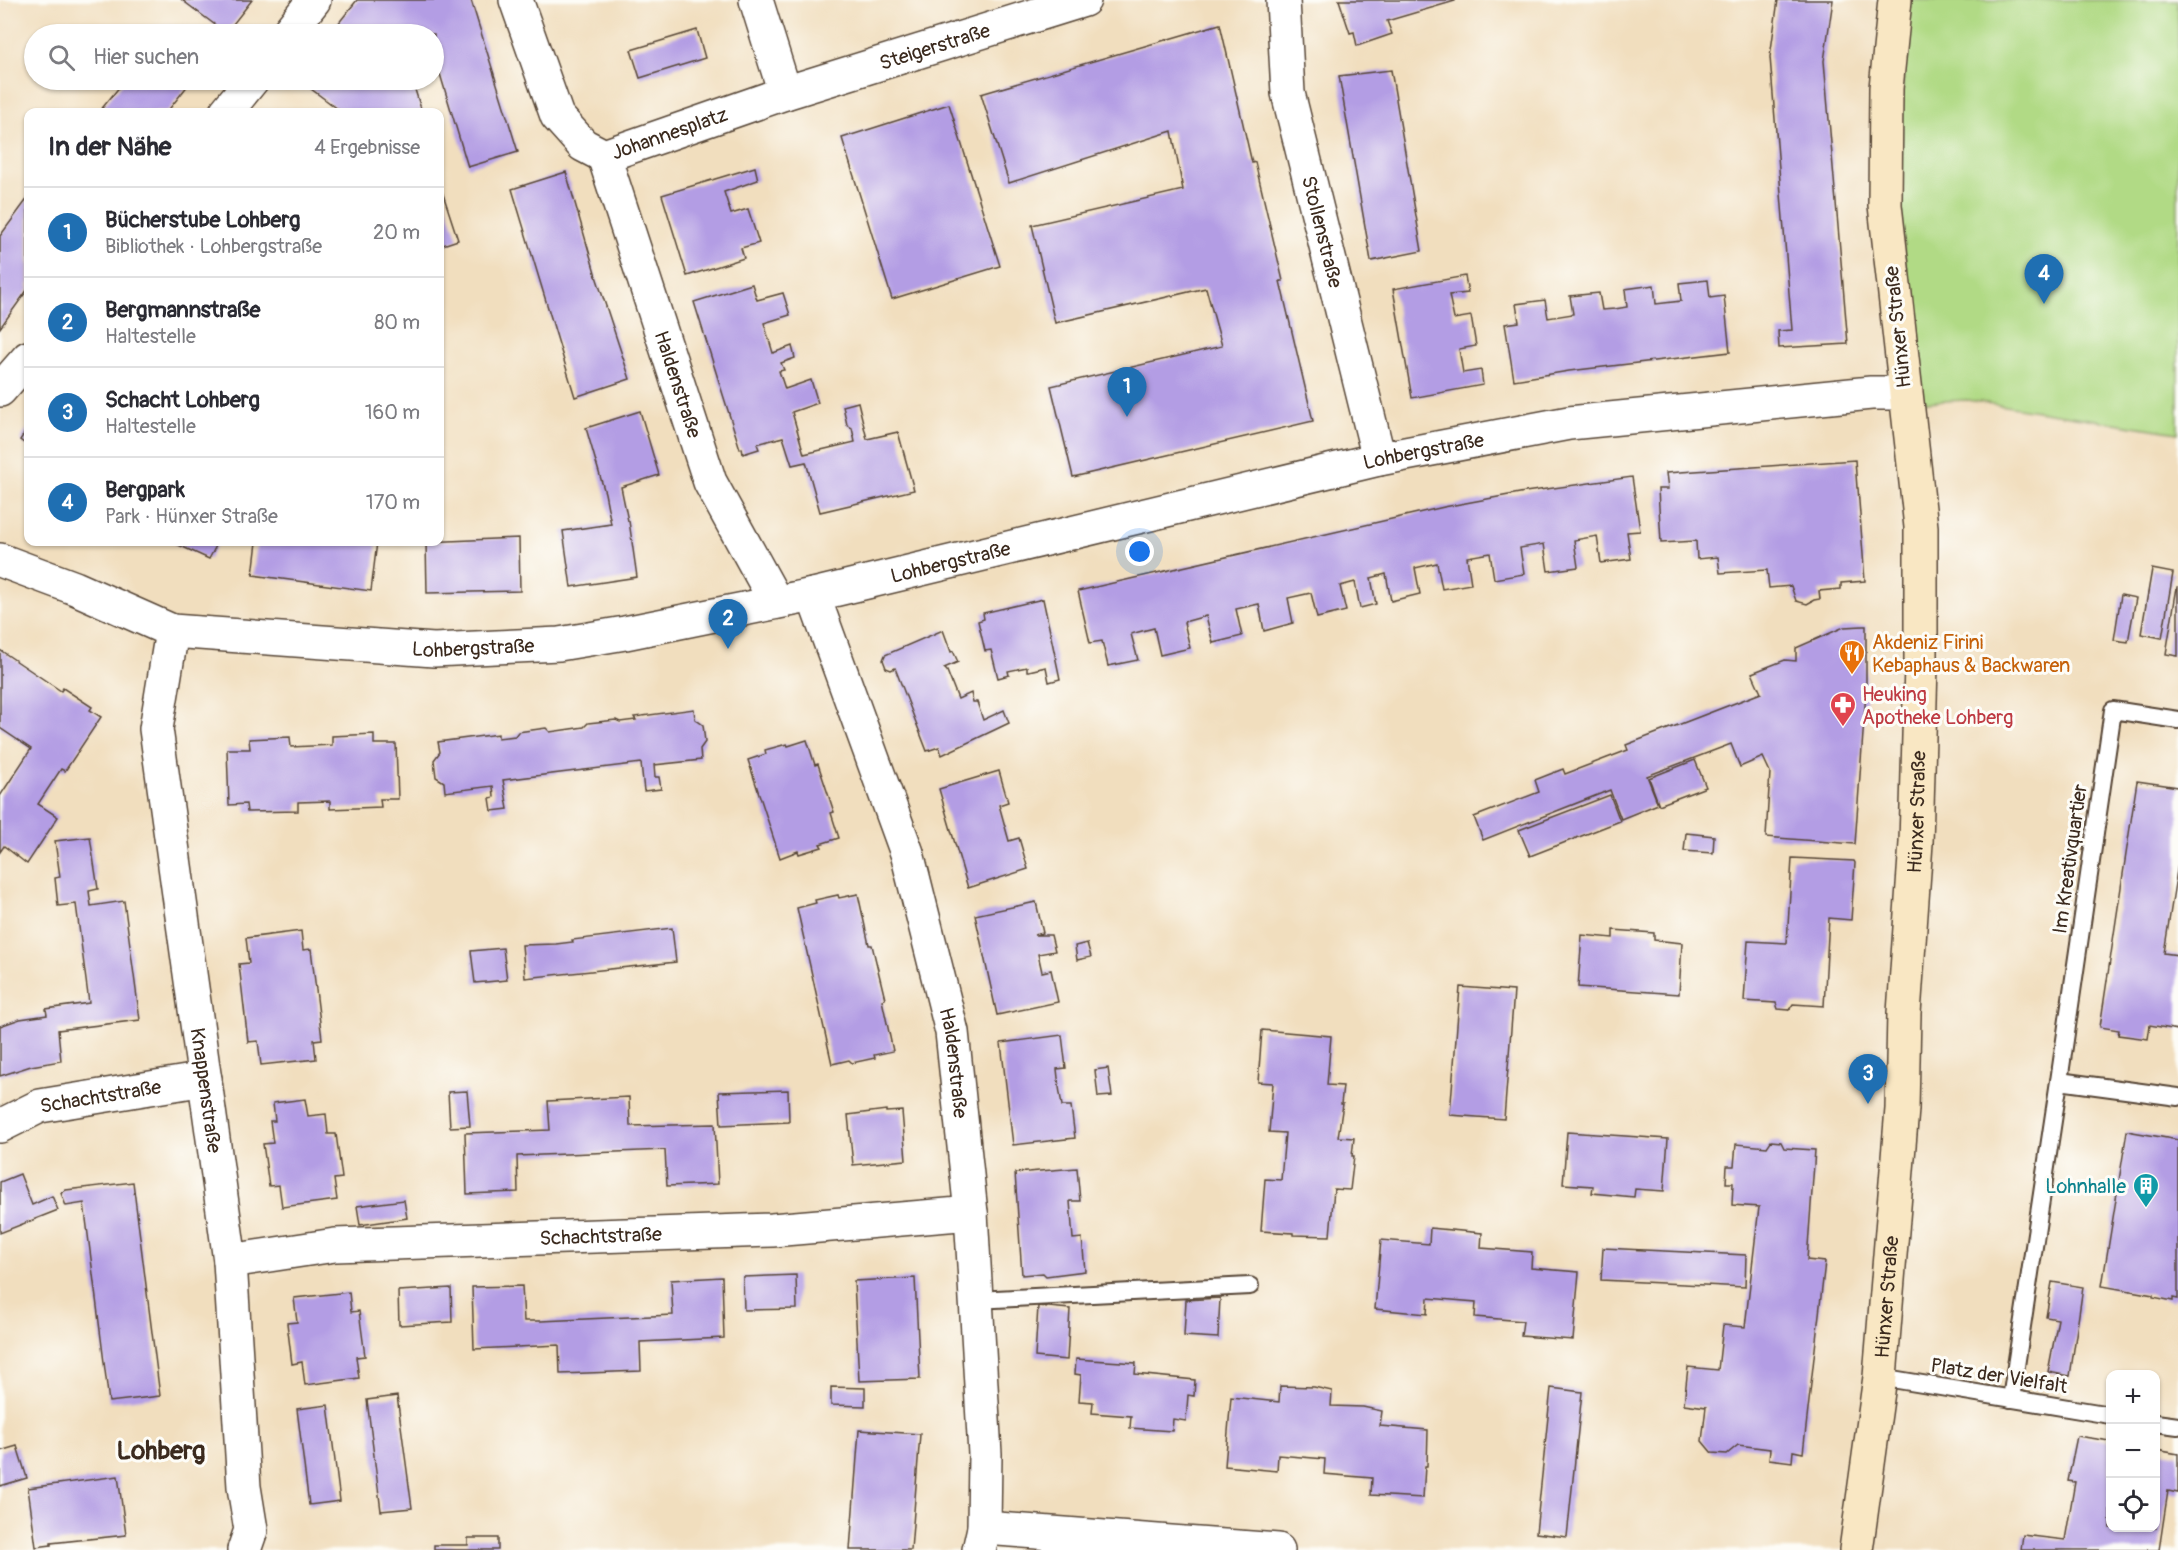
<!DOCTYPE html>
<html lang="de">
<head>
<meta charset="utf-8">
<style>
  body { margin:0; font-family:Pangolin,sans-serif; background:#f7f7f7; color:#2b2b33 }
  .controls { position:absolute; right:18px; bottom:18px; display:grid; overflow:hidden; border-radius:12px; box-shadow:0 2px 4px #0004 }
  .controls button { width:54px; height:54px; display:grid; place-items:center; padding:0; border:0; border-bottom:2px solid #e1e1e2; background:#fff; color:#2b2b33; font:30px sans-serif }
  .you { position:absolute; left:1140px; top:552px; width:21px; height:21px; margin:-15px; border:4px solid #fff; border-radius:50%; background:#1a73e8; box-shadow:0 0 0 9px #1a73e833 }
  .badge { display:grid; place-items:center; width:39px; height:39px; border-radius:50%; background:#1f6fb2; color:#fff; font-size:20px; font-weight:700 }
  .pin { position:absolute; translate:-50% -50px; filter:drop-shadow(0 2px 3px #0008) }
  .pin::after { content:''; position:absolute; top:32px; width:21px; height:18px; background:inherit; clip-path:polygon(0 0,100% 0,50% 100%) }
  .list { margin:0; padding:0; list-style:none }
  h2 { display:flex; justify-content:space-between; align-items:center; height:78px; margin:0; padding:0 24px; font-size:26px }
  h2 small { font-size:20px; font-weight:400; color:#7c7c81 }
  .list li { display:grid; grid-template-columns:39px 1fr auto; gap:18px; align-items:center; box-sizing:border-box; height:90px; padding:0 24px; border-top:2px solid #e1e1e2 }
  .list b { display:block; font-size:22px; white-space:nowrap }
  .list p { margin:0; font-size:20px; white-space:nowrap; color:#7c7c81 }
  .list em { font-size:20px; font-style:normal; color:#7c7c81 }
  .icon { flex:none; width:33px; height:33px; fill:none; stroke:currentColor; stroke-width:2; stroke-linecap:round; stroke-linejoin:round }
  .map { position:relative; flex:none; width:2178px; height:1550px; overflow:hidden }
  .search { position:absolute; background:#fff; box-shadow:0 2px 4px #0004; left:24px; top:24px; width:420px; height:66px; display:flex; align-items:center; gap:15px; box-sizing:border-box; padding:0 21px; border-radius:33px; color:#7c7c81; font-size:22px }
  .panel { position:absolute; background:#fff; box-shadow:0 2px 4px #0004; left:24px; top:108px; width:420px; height:438px; border-radius:12px }
  .map>svg:first-child { display:block }
  .green { fill:#b1da85; stroke:#768252; stroke-width:1.5 }
  .building { fill:#b39de4 }
  .lines { fill:none; stroke-linecap:round; stroke-linejoin:round }
  .service-casing { stroke:#564536; stroke-width:20 }
  .minor-casing { stroke:#564536; stroke-width:36 }
  .secondary-casing { stroke:#564536; stroke-width:36 }
  .service { stroke:#fff; stroke-width:16 }
  .minor { stroke:#fff; stroke-width:33 }
  .secondary { stroke:#f9e7c3; stroke-width:33 }
  .labels { text-anchor:middle; dominant-baseline:central; stroke-width:6; stroke-linejoin:round; paint-order:stroke }
  .street-label { font-size:20px; fill:#3b2a1e; stroke:#fdfcf7 }
  .food-label { font-size:20px; fill:#c56008; stroke:#fdfcf7; text-anchor:start }
  .health-label { font-size:20px; fill:#be3a42; stroke:#fdfcf7; text-anchor:start }
  .culture-label { font-size:20px; fill:#0d838f; stroke:#fdfcf7; text-anchor:end }
  .district-label { font-size:26px; font-weight:bold; fill:#3b2a1e; stroke:#fdfcf7 }
</style>
</head>
<body>
<div class="map">
<svg width="2178" height="1550" viewBox="0 0 2178 1550">
  <rect width="100%" height="100%" fill="#fdfcf7"/>
  <filter id="ink" filterUnits="userSpaceOnUse"><feTurbulence type="fractalNoise" baseFrequency=".0167" numOctaves="2"/><feDisplacementMap in="SourceGraphic" scale="12" xChannelSelector="R" yChannelSelector="G"/><feConvolveMatrix kernelMatrix="1 2 1 2 8 2 1 2 1" color-interpolation-filters="sRGB"/></filter>
  <filter id="wash" filterUnits="userSpaceOnUse"><feTurbulence type="fractalNoise" baseFrequency=".008" numOctaves="4" result="noise"/><feDisplacementMap in="SourceGraphic" scale="24" xChannelSelector="R" yChannelSelector="G"/><feGaussianBlur stdDeviation="1.35" result="paint"/><feColorMatrix in="noise" values="0 0 0 0 0 0 0 0 0 0 0 0 0 0 0 0 0 1.4 0 .05"/><feComposite in="paint" operator="in"/></filter>
  <g filter="url(#wash)">
    <rect width="100%" height="100%" fill="#f1debe"/>
    <path class="green" d="M1910,0H2178V433L1967,400L1921,402L1899,208L1902,94Z"/>
    <g id="blocks">
      <g class="building">
        <path d="M182,0H252L226,33Z"/>
        <path d="M357,0H471L518,152L468,167L434,54V34H330Z"/>
        <path d="M1339,0H1455V1L1387,21L1392,34L1357,46L1354,32L1350,33Z"/>
        <path d="M1778,0H1833L1824,61L1848,344L1779,348L1778,331L1792,330L1770,57Z"/>
        <path d="M1220,24L1252,163L1255,162L1283,281H1280L1313,421L1073,477L1051,386L1222,346L1206,288L1055,323L1032,225L1183,190L1172,131L1009,183L981,94Z"/>
        <path d="M697,30L705,58L640,78L631,50Z"/>
        <path d="M1391,70L1422,251L1371,261L1339,76Z"/>
        <path d="M125,80H192L167,112H99Z"/>
        <path d="M299,80H412L422,112H342Z"/>
        <path d="M949,104L1000,266L892,299L842,138Z"/>
        <path d="M755,167L758,180L724,192L731,214L748,209L759,243L741,248L744,258L687,276L662,195Z"/>
        <path d="M566,172L596,276L630,379L575,397L512,189Z"/>
        <path d="M440,185L458,240L440,246Z"/>
        <path d="M28,198V289L0,328V236Z"/>
        <path d="M1465,276L1468,293L1449,295L1454,319L1471,316L1476,346L1459,349L1463,373L1481,370L1483,385L1412,398L1393,289Z"/>
        <path d="M1708,280L1710,298L1724,296L1730,352L1569,371L1514,380L1505,324L1519,322L1516,304L1545,300L1548,318L1573,314L1570,296L1599,293L1602,310L1615,309L1627,307L1625,289L1654,285L1656,304L1681,301L1679,283Z"/>
        <path d="M752,284L757,300L783,293L790,315L764,323L773,353L792,346L795,358L781,363L784,370L779,371L785,389L811,380L818,403L792,412L804,454L855,442L852,428L847,425L843,406L858,402L867,439L898,432L914,490L820,512L806,462L792,465L783,437L757,444L759,449L743,454L742,448L740,449L694,302Z"/>
        <path d="M640,411L659,475L621,487L628,521H629L637,577L571,587L563,531L611,524L605,493L586,428Z"/>
        <path d="M28,428V446L20,440Z"/>
        <path d="M1855,460L1857,488H1858L1865,581L1841,583V589L1819,591L1820,599L1814,600L1807,604L1796,601L1791,586L1769,588L1767,570L1720,573L1718,557L1697,559L1696,541L1661,543L1658,489H1668L1666,473Z"/>
        <path d="M1632,477L1640,531L1627,532L1631,559L1601,563L1597,536L1574,540L1578,567L1548,571L1544,544L1520,548L1524,574L1494,579L1490,553L1467,557L1471,584L1442,589L1437,563L1415,568L1420,594L1391,601L1386,574L1371,578L1376,604L1360,608L1355,582L1340,586L1346,611L1317,618L1311,593L1288,598L1293,623L1264,631L1259,604L1236,609L1242,636L1213,643L1206,616L1184,622L1190,648L1160,655L1154,628L1142,631L1131,634L1138,660L1108,666L1102,641L1090,643L1078,591L1444,507L1525,492Z"/>
        <path d="M519,538L520,591L427,593L426,542Z"/>
        <path d="M172,542H218L209,559Z"/>
        <path d="M257,542H377L371,591L253,575Z"/>
        <path d="M2152,569L2173,573L2162,638L2141,634Z"/>
        <path d="M2177,587H2178V656L2166,654Z"/>
        <path d="M2121,595L2136,598L2128,642L2114,640Z"/>
        <path d="M1043,599L1060,679L1049,682L1046,667L1029,671H1027V667L1008,671L1009,675L998,678L991,650L985,651L978,621L984,619L983,613Z"/>
        <path d="M1863,626H1866V692L1855,844L1766,837L1770,772L1763,757L1740,767L1731,744L1647,776L1658,804L1621,819L1610,790L1483,840L1474,817L1539,792L1535,780L1563,769L1565,774L1628,750L1626,745L1761,693L1752,673L1785,660L1796,661V648L1844,627Z"/>
        <path d="M943,630L951,652L953,651L958,662L944,668L947,671L958,699L971,693L973,702H977L983,720L1004,710L1009,723L942,755L939,747L927,751L895,668L891,670L886,668L883,660L885,655Z"/>
        <path d="M0,650L61,691L63,688L92,707L90,710L101,717L65,771L61,769L38,804L58,817L27,864L4,846L0,852V796L31,749L0,728Z"/>
        <path d="M694,709L695,719L703,725L705,742L700,749L701,760L654,765L655,777H659L661,789L644,791L641,763L503,780L508,809L492,811L490,798L494,797L493,786L445,792L444,782L436,777L434,760L440,752L438,742L498,734V738L515,736L518,732L546,728L550,732L584,727L588,723L616,720L620,722L636,720L634,717Z"/>
        <path d="M374,734V744H396L398,799H380L381,807L330,809V801L298,802V811L247,812L246,804L229,805L227,749H250L249,739L290,737L291,747L332,745V736Z"/>
        <path d="M807,740L815,765L818,764L834,812L831,813L839,838L820,844L822,847L799,854L798,851L780,858L748,760L766,754L765,750L787,744L788,746Z"/>
        <path d="M1695,760L1706,787L1659,805L1649,778Z"/>
        <path d="M999,771L1008,802L999,805L1009,841L1019,838L1028,869L968,888L939,789Z"/>
        <path d="M2137,781L2178,787V864L2164,953L2178,955V1030L2150,1025L2148,1039L2118,1035L2119,1030L2100,1027Z"/>
        <path d="M1610,795L1620,821L1530,856L1519,830Z"/>
        <path d="M1686,833L1714,836L1713,853L1684,851Z"/>
        <path d="M90,837L98,889L89,891L91,906L124,901L140,1020L58,1030L61,1061L31,1066L0,1076V1026L20,1019L47,1015L46,1009L89,1003L76,904L58,906L55,878L60,877L55,841Z"/>
        <path d="M1792,858L1854,861L1855,863L1851,920L1829,918L1824,1006L1793,1004L1789,1010L1778,1009L1776,1003L1744,1001L1748,941L1787,943Z"/>
        <path d="M858,894L869,945H872L885,999L882,1000L893,1051L874,1055L875,1058L852,1063L849,1060L832,1064L797,908L816,903L815,900L838,895L839,898Z"/>
        <path d="M1036,902L1043,933L1034,935H1051L1055,951L1038,954L1042,972L1051,970L1058,1002L997,1015L975,915Z"/>
        <path d="M672,928L676,962L525,978L522,945L556,944L573,942L572,940Z"/>
        <path d="M1613,930L1654,933V940L1682,943L1679,994L1578,987L1582,935L1613,938Z"/>
        <path d="M301,931L303,950L311,949L322,1039L314,1040L316,1059L261,1065L258,1041L248,1042L239,964L249,963L246,938Z"/>
        <path d="M1087,943L1091,957L1077,960L1075,946Z"/>
        <path d="M503,948L507,980L475,983L471,951Z"/>
        <path d="M1460,987L1514,991L1504,1119L1450,1115Z"/>
        <path d="M1262,1030L1331,1036L1327,1085L1343,1086L1341,1104H1343L1338,1137L1354,1138L1352,1156H1354L1350,1190L1334,1189L1330,1236L1293,1235V1233L1261,1231L1265,1179L1281,1180L1285,1133L1269,1132L1273,1083L1258,1082Z"/>
        <path d="M1062,1035L1066,1068L1057,1069L1059,1087L1062,1106H1071L1075,1138L1013,1145L1001,1043Z"/>
        <path d="M1108,1068L1112,1096L1098,1097L1095,1070Z"/>
        <path d="M788,1090L789,1122L721,1125L719,1092Z"/>
        <path d="M467,1091L470,1126L450,1127L448,1092Z"/>
        <path d="M629,1097L630,1126L715,1124L718,1184L667,1186L665,1150L517,1156L518,1192L467,1194L465,1133L550,1130L548,1101Z"/>
        <path d="M305,1099L308,1116L326,1114L328,1134H336L342,1178L334,1179L337,1200L282,1207L279,1185L269,1186L263,1144L273,1143L270,1121H275L273,1103Z"/>
        <path d="M886,1110V1112L902,1111L906,1160L853,1165L848,1115Z"/>
        <path d="M2127,1131L2178,1140V1299L2173,1298V1301L2153,1297V1295L2102,1286Z"/>
        <path d="M1567,1132L1668,1139L1664,1191L1635,1189L1634,1197L1592,1193L1593,1186L1563,1184Z"/>
        <path d="M1771,1141L1781,1142L1784,1148L1815,1150L1807,1260L1825,1262L1803,1453L1793,1451L1792,1462L1769,1459L1770,1449L1738,1445L1727,1454L1712,1453L1702,1441L1706,1407L1684,1404L1688,1367L1718,1370L1723,1325L1745,1327L1759,1207L1732,1205L1733,1183H1726L1727,1166H1734L1736,1144L1767,1147Z"/>
        <path d="M1077,1168L1080,1201H1070L1073,1239L1082,1238L1085,1271L1046,1276L1043,1273L1022,1275L1015,1173Z"/>
        <path d="M20,1174L32,1205L52,1196L58,1210L0,1233V1182Z"/>
        <path d="M133,1182L160,1396L109,1402L84,1203L66,1206L61,1193L66,1190Z"/>
        <path d="M404,1200L407,1218L360,1225L357,1206Z"/>
        <path d="M1430,1228L1482,1233L1481,1248L1532,1252L1531,1268L1579,1272L1573,1340L1521,1336L1523,1321L1475,1317L1476,1302L1428,1298L1427,1314L1375,1309L1381,1240L1429,1244Z"/>
        <path d="M1603,1248L1746,1255L1745,1287L1601,1280Z"/>
        <path d="M796,1275L797,1309L744,1310L743,1277Z"/>
        <path d="M722,1277L724,1338L640,1342L641,1371L560,1374L559,1345L474,1349L472,1287L522,1286L524,1321H541L673,1315L671,1280Z"/>
        <path d="M915,1278L920,1379L859,1381L854,1281Z"/>
        <path d="M2052,1282L2083,1287L2070,1376L2048,1372L2058,1319L2046,1317Z"/>
        <path d="M451,1288L452,1322L399,1325L398,1291Z"/>
        <path d="M349,1292L351,1312L359,1311L365,1356L356,1357L359,1378L305,1385L302,1362L292,1364L287,1323L297,1322L294,1298Z"/>
        <path d="M1220,1298L1218,1338L1184,1336L1186,1300Z"/>
        <path d="M1038,1306L1070,1309L1067,1360L1035,1357Z"/>
        <path d="M1076,1359L1136,1363L1135,1374L1195,1380L1194,1396L1188,1395L1186,1421L1173,1419L1172,1431L1130,1428L1131,1416L1092,1413L1093,1402L1079,1401L1081,1375L1075,1374Z"/>
        <path d="M1280,1386L1314,1387L1332,1391L1331,1406L1363,1407L1382,1411L1380,1426L1428,1430L1427,1466H1425L1423,1498L1371,1495L1372,1478L1324,1474L1325,1459L1278,1455L1277,1471L1225,1466L1231,1397L1279,1402Z"/>
        <path d="M831,1387L865,1388V1406L831,1405Z"/>
        <path d="M1551,1388L1582,1392L1567,1537L1536,1533Z"/>
        <path d="M397,1396L412,1508L381,1511L367,1400Z"/>
        <path d="M328,1405L340,1501L309,1505L297,1409Z"/>
        <path d="M859,1430L920,1434L911,1550H850Z"/>
        <path d="M2077,1436L2110,1441V1528H2156V1450L2178,1454V1493L2168,1491L2159,1550H2021L2023,1535L2065,1540L2075,1482L2068,1481Z"/>
        <path d="M17,1446L27,1478L0,1486V1451Z"/>
        <path d="M118,1476L126,1535L51,1543V1545L36,1547L28,1488Z"/>
        <path d="M468,1538H498V1550H434V1545H468Z"/>
      </g>
    </g>
  </g>
  <g filter="url(#ink)">
    <use href="#blocks" fill-opacity="0" stroke="#564536" stroke-width="1.5"/>
    <g class="lines">
      <defs>
        <g id="service">
          <path d="M2059,1081L2178,1097"/>
          <path d="M976,1300L1250,1286"/>
          <path d="M1880,1377L2110,1415"/>
          <path d="M2011,1399L2059,1081L2113,710L2178,720"/>
          <path d="M2156,1423L2178,1426"/>
        </g>
        <g id="minor">
          <path id="s1" d="M516,0L557,116L583,145L604,156L785,93L1084,0"/>
          <path d="M756,0L785,93"/>
          <path id="s2" d="M1283,0L1288,93L1379,459"/>
          <path d="M287,34L314,0"/>
          <path d="M226,112L252,80"/>
          <path id="s3" d="M604,156L710,482L776,602"/>
          <path d="M0,390L28,358"/>
          <path id="s4" d="M0,560L75,588L172,631L434,650L559,644L625,633L813,595L1379,459L1569,423L1871,393H1905"/>
          <path id="s5" d="M813,595L907,853L952,1032L971,1213L985,1454L984,1528L979,1550"/>
          <path id="s6" d="M172,631L156,729L230,1261L244,1487L251,1530L244,1550"/>
          <path id="s7" d="M0,1126L40,1106L205,1079"/>
          <path id="s8" d="M230,1261L335,1245L772,1230L971,1213"/>
          <path d="M984,1528L1278,1550"/>
        </g>
        <g id="secondary">
          <path id="s9" d="M1856,1550L1880,1377L1902,1109L1904,1013L1916,843L1921,665V527L1885,205L1886,88L1895,0"/>
        </g>
      </defs>
      <use href="#service" class="service-casing"/>
      <use href="#minor" class="minor-casing"/>
      <use href="#secondary" class="secondary-casing"/>
      <use href="#service" class="service"/>
      <use href="#minor" class="minor"/>
      <use href="#secondary" class="secondary"/>
    </g>
  </g>
  <defs>
    <symbol id="restaurant-pin" viewBox="-11 -11 22 30"><path d="M0 17L-7.5 6A9.5 9.5 0 1 1 7.5 6Z" fill="#e8710a" stroke="#fdfcf7"/><path d="M-5-6h1v4h1v-4h1v4h1v-4h1v5L-1.5 .5V6h-2V.5L-5-1ZM5-6V6H3V1.5H1.5Q1.5-4 5-6Z" fill="#fff"/></symbol>
    <symbol id="pharmacy-pin" viewBox="-11 -11 22 30"><path d="M0 17L-7.5 6A9.5 9.5 0 1 1 7.5 6Z" fill="#e0444e" stroke="#fdfcf7"/><path d="M-2-6h4v4h4v4h-4v4h-4v-4h-4v-4h4Z" fill="#fff"/></symbol>
    <symbol id="building-pin" viewBox="-11 -11 22 30"><path d="M0 17L-7.5 6A9.5 9.5 0 1 1 7.5 6Z" fill="#0f9aa8" stroke="#fdfcf7"/><path d="M-4-6H4V6H1V3H-1V6H-4ZM-2.5-4.3h1.7v1.8h-1.7ZM.8-4.3h1.7v1.8H.8ZM-2.5-1h1.7V.8h-1.7ZM.8-1h1.7V.8H.8Z" fill="#fff"/></symbol>
  </defs>
  <g fill-rule="evenodd">
    <use href="#restaurant-pin" x="1837" y="638" width="30" height="40"/>
    <use href="#pharmacy-pin" x="1828" y="690" width="30" height="40"/>
    <use href="#building-pin" x="2131" y="1171" width="30" height="40"/>
  </g>
  <g class="labels">
    <g class="street-label">
      <text stroke="none"><textPath href="#s1" startOffset="534">Steigerstraße</textPath></text>
      <text stroke="none"><textPath href="#s1" startOffset="255">Johannesplatz</textPath></text>
      <text stroke="none"><textPath href="#s2" startOffset="236">Stollenstraße</textPath></text>
      <text transform="translate(1898 327) rotate(-96)">Hünxer Straße</text>
      <text stroke="none"><textPath href="#s3" startOffset="240">Haldenstraße</textPath></text>
      <text stroke="none"><textPath href="#s4" startOffset="1460">Lohbergstraße</textPath></text>
      <text stroke="none"><textPath href="#s4" startOffset="974">Lohbergstraße</textPath></text>
      <text stroke="none"><textPath href="#s4" startOffset="488">Lohbergstraße</textPath></text>
      <text stroke="none"><textPath href="#s9" startOffset="741">Hünxer Straße</textPath></text>
      <text transform="translate(2070 859) rotate(-82)">Im Kreativquartier</text>
      <text stroke="none"><textPath href="#s5" startOffset="490">Haldenstraße</textPath></text>
      <text stroke="none"><textPath href="#s6" startOffset="464">Knappenstraße</textPath></text>
      <text stroke="none"><textPath href="#s7" startOffset="106">Schachtstraße</textPath></text>
      <text stroke="none"><textPath href="#s8" startOffset="372">Schachtstraße</textPath></text>
      <text stroke="none"><textPath href="#s9" startOffset="255">Hünxer Straße</textPath></text>
      <text transform="translate(1999 1376) rotate(9)">Platz der Vielfalt</text>
    </g>
    <g class="food-label">
      <text x="1872" y="642">Akdeniz Firini<tspan x="1872" dy="23">Kebaphaus &amp; Backwaren</tspan></text>
    </g>
    <g class="health-label">
      <text x="1862" y="694">Heuking<tspan x="1862" dy="23">Apotheke Lohberg</tspan></text>
    </g>
    <g class="culture-label">
      <text x="2126" y="1186">Lohnhalle</text>
    </g>
    <g class="district-label">
      <text x="161" y="1451">Lohberg</text>
    </g>
  </g>
</svg>
<div class="controls">
<button>+</button>
<button>−</button>
<button><svg class="icon" aria-label="locate" viewBox="0 0 24 24"><circle cx="12" cy="12" r="6"/><path d="M12 2v4M12 18v4M2 12h4M18 12h4"/></svg></button>
</div>
<div class="you"></div>
<div class="pin badge" style="left:1127px;top:417px">1</div>
<div class="pin badge" style="left:728px;top:649px">2</div>
<div class="pin badge" style="left:1868px;top:1104px">3</div>
<div class="pin badge" style="left:2044px;top:304px">4</div>
<div class="search"><svg class="icon" aria-label="search" viewBox="0 0 24 24"><circle cx="10" cy="10" r="6"/><path d="M15 15l6 6"/></svg>Hier suchen</div>
<section class="panel">
<h2>In der Nähe<small>4 Ergebnisse</small></h2>
<ul class="list">
<li><span class="badge">1</span><div><b>Bücherstube Lohberg</b><p>Bibliothek · Lohbergstraße</p></div><em>20 m</em></li>
<li><span class="badge">2</span><div><b>Bergmannstraße</b><p>Haltestelle</p></div><em>80 m</em></li>
<li><span class="badge">3</span><div><b>Schacht Lohberg</b><p>Haltestelle</p></div><em>160 m</em></li>
<li><span class="badge">4</span><div><b>Bergpark</b><p>Park · Hünxer Straße</p></div><em>170 m</em></li>
</ul>
</section>
</div>
</body>
</html>
